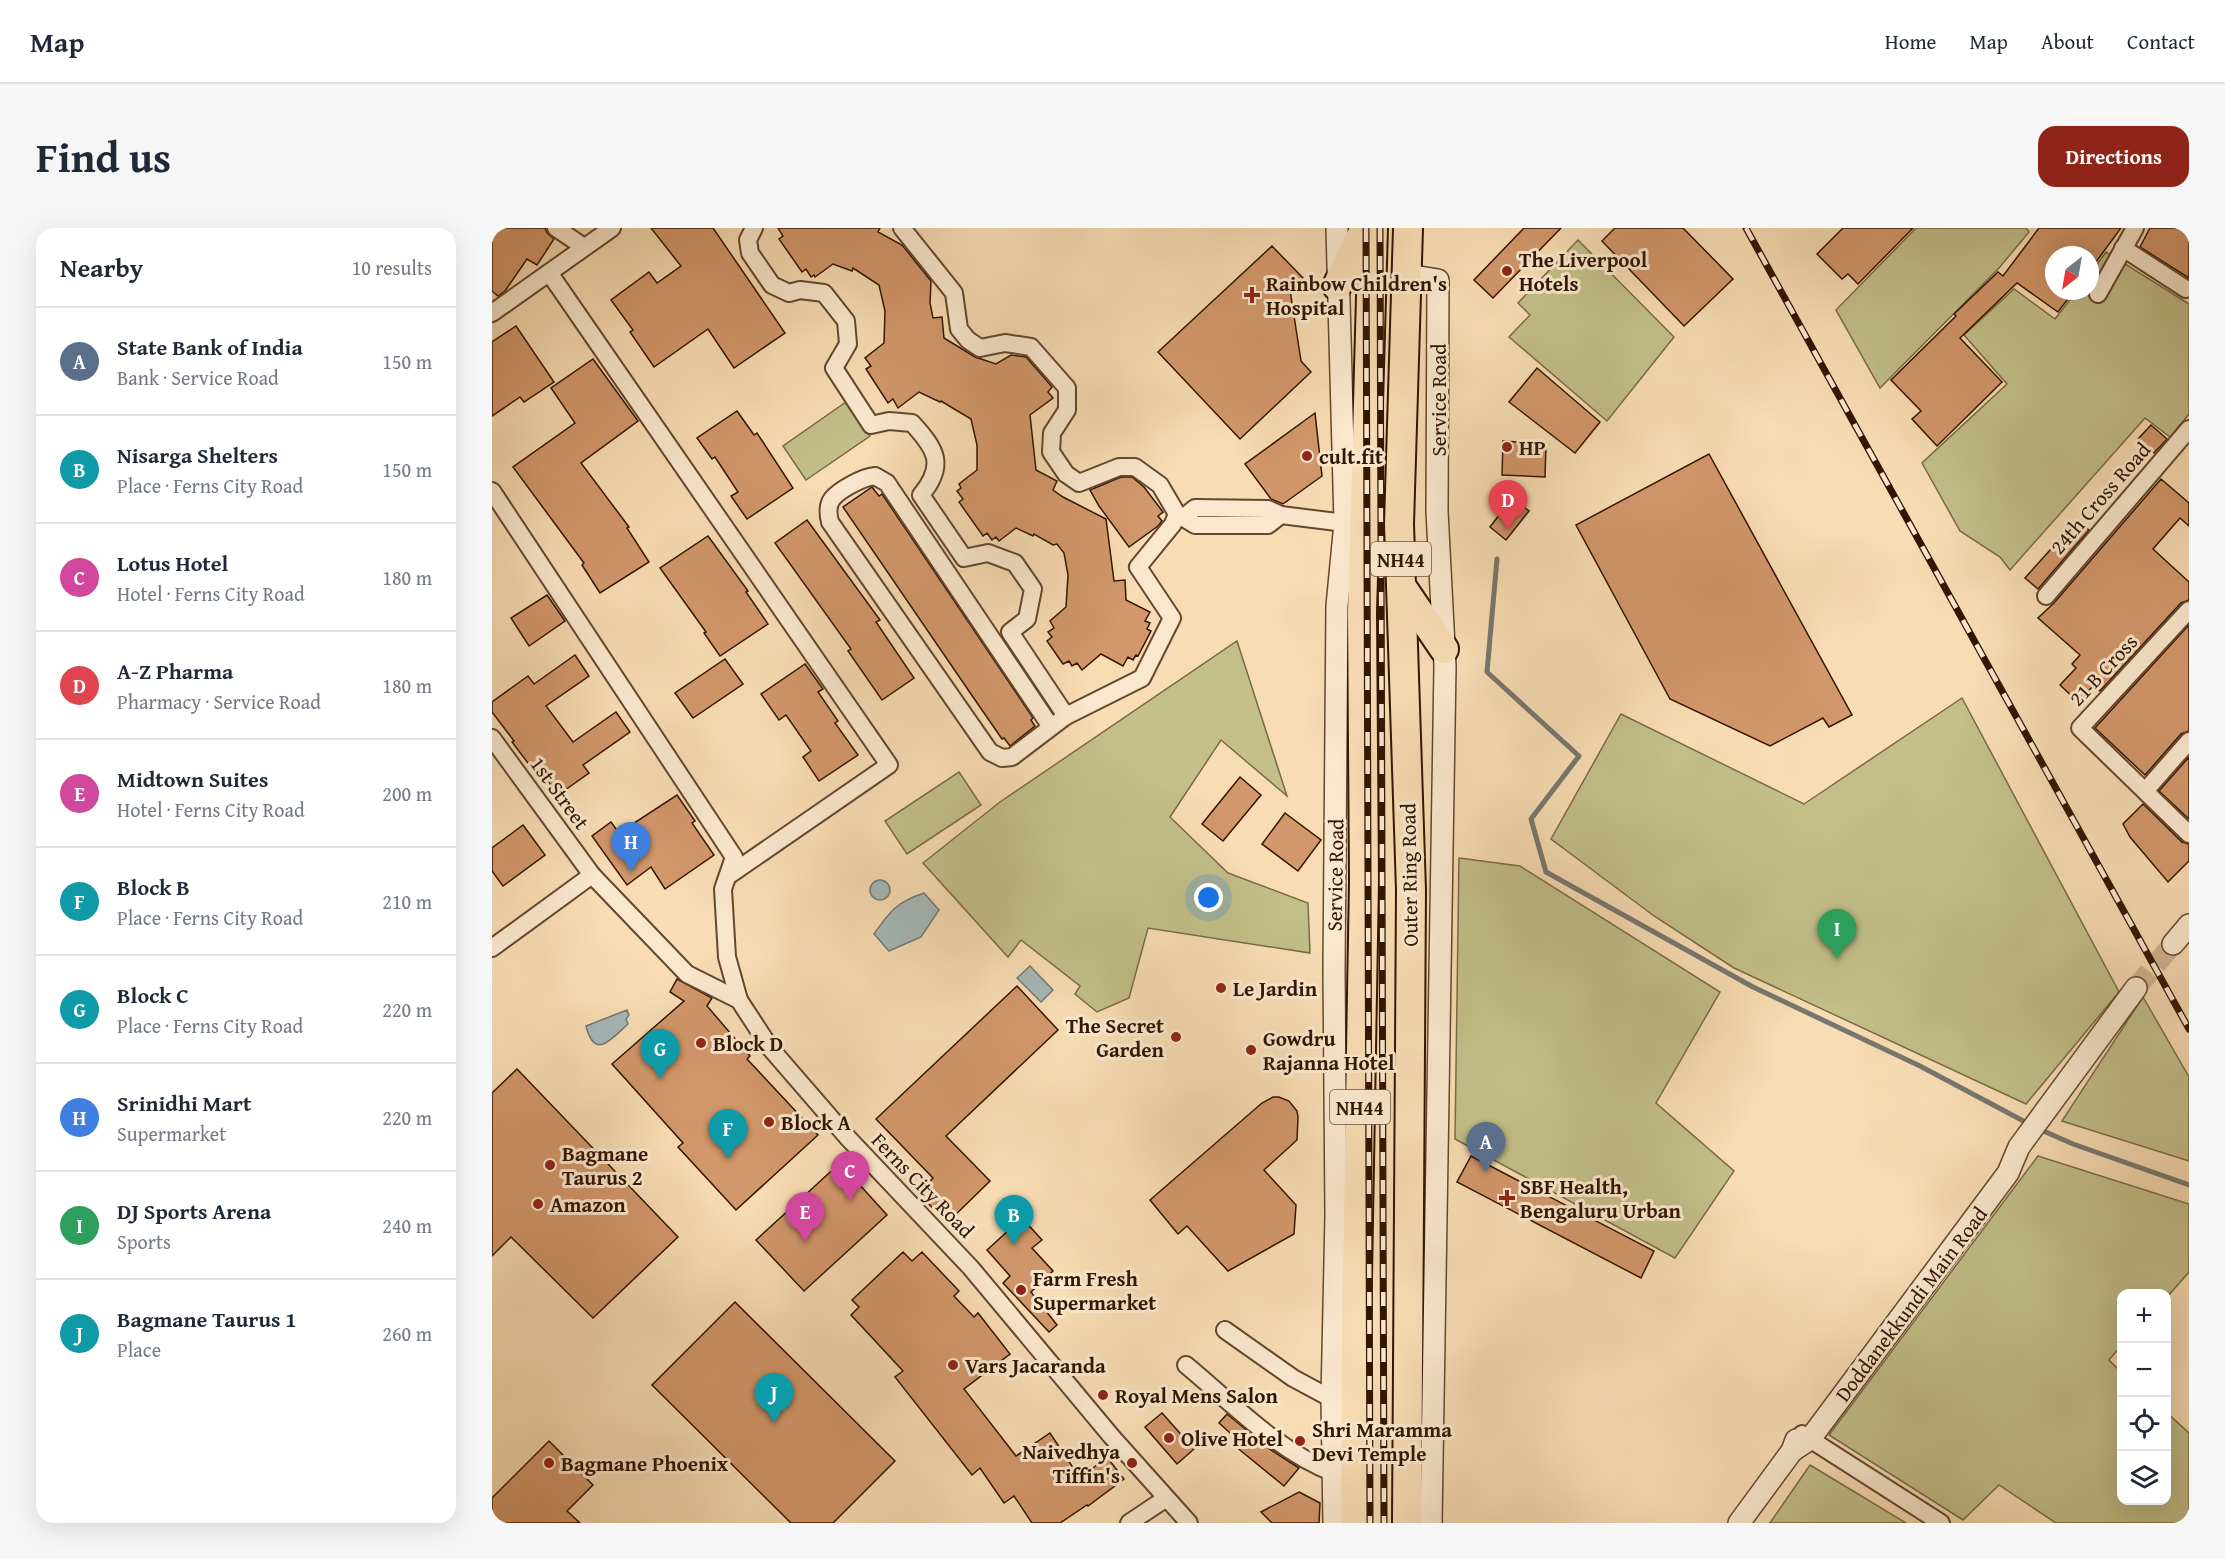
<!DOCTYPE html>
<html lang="en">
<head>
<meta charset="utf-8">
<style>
  body { margin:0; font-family:"Gentium Book Plus",serif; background:#f6f6f7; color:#1f2937 }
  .controls { position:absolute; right:18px; bottom:18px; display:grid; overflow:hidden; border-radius:12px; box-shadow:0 6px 24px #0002 }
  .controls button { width:54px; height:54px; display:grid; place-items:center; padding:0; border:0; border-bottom:2px solid #e0e1e3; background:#fff; color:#1f2937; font:30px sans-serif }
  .compass { position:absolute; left:1553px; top:18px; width:54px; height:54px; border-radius:50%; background:#fff; box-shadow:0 6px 24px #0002; rotate:211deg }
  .you { position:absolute; left:717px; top:670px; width:21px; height:21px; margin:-15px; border:4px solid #fff; border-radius:50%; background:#1a73e8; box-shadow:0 0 0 9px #1a73e833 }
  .badge { display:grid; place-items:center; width:39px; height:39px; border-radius:50%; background:#8f2418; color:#fff; font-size:20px; font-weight:700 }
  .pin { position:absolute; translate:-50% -50px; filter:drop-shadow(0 2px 3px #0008) }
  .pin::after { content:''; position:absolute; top:32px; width:21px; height:18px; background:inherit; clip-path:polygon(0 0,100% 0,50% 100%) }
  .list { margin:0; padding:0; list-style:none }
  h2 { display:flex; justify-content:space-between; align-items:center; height:78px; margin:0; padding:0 24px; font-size:26px }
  h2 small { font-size:20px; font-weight:400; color:#747a83 }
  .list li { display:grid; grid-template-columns:39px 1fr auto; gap:18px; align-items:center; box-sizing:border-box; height:108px; padding:0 24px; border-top:2px solid #e0e1e3 }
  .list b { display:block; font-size:22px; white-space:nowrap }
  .list p { margin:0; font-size:20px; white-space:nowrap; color:#747a83 }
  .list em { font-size:20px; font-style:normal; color:#747a83 }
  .icon { flex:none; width:33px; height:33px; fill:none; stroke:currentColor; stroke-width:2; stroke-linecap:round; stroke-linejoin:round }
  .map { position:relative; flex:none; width:1697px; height:1295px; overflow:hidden; border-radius:18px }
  header { display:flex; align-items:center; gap:36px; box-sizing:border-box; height:84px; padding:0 30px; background:#fff; border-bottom:2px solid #e0e1e3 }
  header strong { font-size:28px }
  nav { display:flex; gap:33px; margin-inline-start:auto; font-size:21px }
  .intro { display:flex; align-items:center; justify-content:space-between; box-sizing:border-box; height:144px; padding:0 36px }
  h1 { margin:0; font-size:42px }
  .button { padding:15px 27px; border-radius:18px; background:#8f2418; color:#fff; font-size:21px; font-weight:700 }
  main { display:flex; gap:36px; padding:0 36px }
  aside { flex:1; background:#fff; border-radius:18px; box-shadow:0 6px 24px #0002 }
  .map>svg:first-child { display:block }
  .green { fill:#c2bf89; stroke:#7a6a46; stroke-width:1.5 }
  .water { fill:#a4b8b9; stroke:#767770; stroke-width:1.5 }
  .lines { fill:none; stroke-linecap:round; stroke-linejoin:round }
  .stream { stroke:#767770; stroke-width:5 }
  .building { fill:#d2976a; stroke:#321502; stroke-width:1.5 }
  .tertiary-tunnel { stroke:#d0b490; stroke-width:21; stroke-dasharray:21 10; stroke-linecap:butt }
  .minor-casing { stroke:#64472e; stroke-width:20 }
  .tertiary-casing { stroke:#64472e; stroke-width:24 }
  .trunk-casing { stroke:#321502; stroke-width:32 }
  .minor { stroke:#fae8ce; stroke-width:16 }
  .tertiary { stroke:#fae8ce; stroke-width:21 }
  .trunk { stroke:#f8dcb3; stroke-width:28 }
  .rail-casing { stroke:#321502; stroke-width:7 }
  .rail { stroke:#fae8ce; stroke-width:4.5; stroke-dasharray:14; stroke-linecap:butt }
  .poi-dot { fill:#8f2418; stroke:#fae8ce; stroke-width:2 }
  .labels { text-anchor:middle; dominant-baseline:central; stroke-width:6; stroke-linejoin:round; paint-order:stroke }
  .shield { fill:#fae8ce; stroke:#6e543f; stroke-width:1.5 }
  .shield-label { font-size:20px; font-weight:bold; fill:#321502 }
  .poi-label { font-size:21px; font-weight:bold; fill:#321502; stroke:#fae8ce; text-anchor:start }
  .street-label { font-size:21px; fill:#321502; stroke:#fae8ce }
</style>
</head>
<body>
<header>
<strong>Map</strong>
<nav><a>Home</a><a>Map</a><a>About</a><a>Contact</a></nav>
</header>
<div class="intro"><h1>Find us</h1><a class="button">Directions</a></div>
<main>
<aside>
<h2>Nearby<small>10 results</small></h2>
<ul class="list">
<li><span class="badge" style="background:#5c6f8a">A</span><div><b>State Bank of India</b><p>Bank · Service Road</p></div><em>150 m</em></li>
<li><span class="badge" style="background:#0f9aa8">B</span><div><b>Nisarga Shelters</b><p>Place · Ferns City Road</p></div><em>150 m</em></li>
<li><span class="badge" style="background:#d1479c">C</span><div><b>Lotus Hotel</b><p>Hotel · Ferns City Road</p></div><em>180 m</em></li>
<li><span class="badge" style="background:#e0444e">D</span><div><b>A-Z Pharma</b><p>Pharmacy · Service Road</p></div><em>180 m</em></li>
<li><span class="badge" style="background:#d1479c">E</span><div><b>Midtown Suites</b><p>Hotel · Ferns City Road</p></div><em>200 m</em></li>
<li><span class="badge" style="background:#0f9aa8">F</span><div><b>Block B</b><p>Place · Ferns City Road</p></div><em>210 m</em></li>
<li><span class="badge" style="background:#0f9aa8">G</span><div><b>Block C</b><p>Place · Ferns City Road</p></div><em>220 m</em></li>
<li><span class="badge" style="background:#3f7fe0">H</span><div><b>Srinidhi Mart</b><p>Supermarket</p></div><em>220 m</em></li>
<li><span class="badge" style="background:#2e9e5b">I</span><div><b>DJ Sports Arena</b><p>Sports</p></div><em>240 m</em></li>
<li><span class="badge" style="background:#0f9aa8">J</span><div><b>Bagmane Taurus 1</b><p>Place</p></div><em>260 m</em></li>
</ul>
</aside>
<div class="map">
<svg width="1697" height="1295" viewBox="0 0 1697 1295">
  <rect width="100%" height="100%" fill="#f8dcb3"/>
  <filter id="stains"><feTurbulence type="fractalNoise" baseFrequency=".00333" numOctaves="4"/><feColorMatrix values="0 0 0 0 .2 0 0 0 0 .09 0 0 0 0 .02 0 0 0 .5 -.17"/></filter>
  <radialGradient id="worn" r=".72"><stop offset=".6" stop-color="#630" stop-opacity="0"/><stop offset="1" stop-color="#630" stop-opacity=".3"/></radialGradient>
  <g class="green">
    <path d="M1424,0H1534L1537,4L1507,40L1388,160L1344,82Z"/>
    <path d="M1086,12L1182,109L1115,193L1017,109L1038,87L1026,75Z"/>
    <path d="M1614,24L1697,76V186L1678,209L1653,190L1518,342L1508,329L1468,303L1430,235L1515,156L1472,107L1522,61L1563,91L1585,63H1598V46Z"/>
    <path d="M354,174L378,208L314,252L291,218Z"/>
    <path d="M745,413L795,568L729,512L678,589L736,645L816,675L818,725L656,700L637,770L605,784L583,766L588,758L529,712L516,729L431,635L508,574Z"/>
    <path d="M1470,470L1627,764L1534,876L1242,740L1162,688L1059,611L1129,486L1312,576Z"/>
    <path d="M467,544L489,577L415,626L393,593Z"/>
    <path d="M967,630L1028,638L1228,764L1164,875L1242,943L1183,1030L963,911Z"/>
    <path d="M1651,769L1697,849V933L1570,893Z"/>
    <path d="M1546,928L1697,976V1044L1675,1069L1674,1066H1630L1629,1118L1617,1132L1629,1144L1630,1272H1674L1675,1185L1697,1205V1295H1564L1507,1257L1471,1292L1337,1207Z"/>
    <path d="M1318,1237L1414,1295H1278Z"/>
  </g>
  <g class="water">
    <circle cx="388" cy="662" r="10"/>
    <path d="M432,665L447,682L429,709L397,723L382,706C398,683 405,674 432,665Z"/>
    <path d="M538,738L561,762L549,774L525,750Z"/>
    <path d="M135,782L137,787L134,791L136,796C119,811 103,833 94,798Z"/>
  </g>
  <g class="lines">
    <g class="stream">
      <path d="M1005,331L995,444L1087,528L1039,591L1054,644L1261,759L1428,838L1539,897"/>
      <path d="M1547,901L1581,916L1697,957"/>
    </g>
  </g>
  <g class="building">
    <path d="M0,0H53L55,5L62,11L45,37L35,31L13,63L6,68L0,63Z"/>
    <path d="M159,0H221L293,105L242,140L216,101L162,139L138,104L141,102L119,72L157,44L165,55L189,38Z"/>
    <path d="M286,0H388L386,4L410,17L439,53L438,75L441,90L450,89L452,110L483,129L504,136L519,127L534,129L555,153L560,159L556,164L561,170L538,187L544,242L565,253L561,262L571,269L614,291L622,353L633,352L634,372L658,384L653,393L658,395L655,401L659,403L646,428L644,427L641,432L636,429L631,438L609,426L590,442L585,435L580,438L577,433L571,436L555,413L560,409L556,404L562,400L558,393L574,379L576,347L572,325L565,316L561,317L542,306L541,308L524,300L507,313L504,309L500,312L495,305L491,308L467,274L471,271L465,263L469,260L467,256L485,242V217L479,191L449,173L448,174L427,164L406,180L401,171L396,175L374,141L379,138L373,130L392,115L393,83L387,57L361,40L360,43L341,36L323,49L322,47L319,49L314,41L310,44L287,11L291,8Z"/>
    <path d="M1032,0H1069L1001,70L982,52Z"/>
    <path d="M1123,0H1191L1241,51L1192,98L1110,13Z"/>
    <path d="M1351,0H1421L1366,56L1356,46L1350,51L1325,26Z"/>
    <path d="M1547,0H1629L1598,42V27H1562V63H1582L1566,84L1525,55L1468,110L1510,154L1445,218L1420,191L1429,183L1399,152L1464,88L1462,86L1506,44L1511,48Z"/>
    <path d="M1658,0H1697V50L1648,19Z"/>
    <path d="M780,18L811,50L798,62L809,133L819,144L748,211L666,124Z"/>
    <path d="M24,98L62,154L32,174L28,169L0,188V114Z"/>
    <path d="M101,131L146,193L89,235L137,299L135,300L157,334L108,365L90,337L92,335L21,239L83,195L59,160Z"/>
    <path d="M1045,140L1108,194L1083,225L1017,174Z"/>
    <path d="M245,183L262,207L265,205L301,260L255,291L239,268L246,264L223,229L220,231L205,210Z"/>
    <path d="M823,185L830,248L791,276L779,271L753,236Z"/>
    <path d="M1659,197L1675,211L1662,225L1646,211Z"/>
    <path d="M1011,213L1054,216L1053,249L1010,247Z"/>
    <path d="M1217,226L1360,487L1337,499L1331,490L1278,518L1178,471L1084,297Z"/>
    <path d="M629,249H640L652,259L671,284L666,288L670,293L666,298L637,319L607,278L598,262Z"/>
    <path d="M1669,251L1697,275V298L1688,290L1661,321L1697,354V372L1689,375L1608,463L1602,457L1586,474L1568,457L1584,440L1580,436L1588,427L1546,390L1562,375Z"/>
    <path d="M380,259L387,268L390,266L541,490L539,492L543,498L518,518L512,510L510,511L481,469L351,279Z"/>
    <path d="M1020,270L1037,283L1014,312L998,299Z"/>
    <path d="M315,292L388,392L384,394L422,450L390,472L356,423L359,421L283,315Z"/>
    <path d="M1585,292L1597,302L1546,361L1533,350Z"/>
    <path d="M216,308L256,363L254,364L276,396L228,428L212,405L214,404L168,340Z"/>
    <path d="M55,367L73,393L37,418L19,390Z"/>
    <path d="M1697,397V503L1689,506L1653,547L1603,500Z"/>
    <path d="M83,427L97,448L54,478L81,514L124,484L138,504L91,537L97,545L66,567L43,536L39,539L20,514L22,513L0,484V474L36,448L42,456Z"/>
    <path d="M233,431L251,456L201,490L183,465Z"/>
    <path d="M313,436L331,461L326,464L346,493L343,495L366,527L327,553L311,529L319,523L294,487L287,492L269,466Z"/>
    <path d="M1697,529V591L1667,563Z"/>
    <path d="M748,549L769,567L731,613L710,596Z"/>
    <path d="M185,567L203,593L200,595L222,627L173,661L159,639L135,657L100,608L119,594L127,605Z"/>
    <path d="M1651,576L1690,614L1697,616V633L1676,654L1638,609L1631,596Z"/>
    <path d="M793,585L829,612L806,643L770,616Z"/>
    <path d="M31,597L53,627L11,658L0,643V620Z"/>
    <path d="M185,751L220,770L215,778L258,828L255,831L326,907L244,982L186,919L191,915L120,836L192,773L178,764Z"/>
    <path d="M525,758L566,802L454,908L498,953L455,995L426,965L441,950L384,891Z"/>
    <path d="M25,841L186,1009L101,1090L19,1009L0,1028V865Z"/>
    <path d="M781,869H787L797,873L805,883L806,889L805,912L772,942L804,977L802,1006L736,1043L695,998L686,1006L658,972L770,875Z"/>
    <path d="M979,928L1162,1023L1149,1050L965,954Z"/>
    <path d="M348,935L395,987L312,1063L264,1012Z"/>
    <path d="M530,990L550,1012L540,1020L561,1043L539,1064L565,1097L557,1104L511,1055L518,1048L495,1022Z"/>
    <path d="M411,1024L420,1033L430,1024L467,1063L462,1068L482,1089L486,1085L518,1126L472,1161L524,1228L558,1205L588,1250L615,1229L632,1251L596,1278L595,1277L568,1295H540L522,1268L512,1275L488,1240L480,1247L403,1149L411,1143L359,1087L367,1079L360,1072Z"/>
    <path d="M243,1074L403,1233L341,1295H299L160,1157Z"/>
    <path d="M670,1185L702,1221L685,1236L653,1199Z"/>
    <path d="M735,1186L776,1220L807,1240L792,1258L743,1218L747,1213L727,1195Z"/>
    <path d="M57,1213L101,1257L75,1283L88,1295H0V1270Z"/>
    <path d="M807,1264L828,1275L827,1295H780L769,1284Z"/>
  </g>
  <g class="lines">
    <path class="tertiary-tunnel" d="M1644,760L1681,716"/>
    <defs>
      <g id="minor">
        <path d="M64,0L92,19"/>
        <path d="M262,0L256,12L258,25L280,57L297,65L308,62L332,65L354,93L356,116L342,140L379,197L397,193L420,195C444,221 454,237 429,267L472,330L496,325L523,335L541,361L535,391L518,404L574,488"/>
        <path d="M410,0L462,65L467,101L476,112L488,120L513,115L539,119L575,160V182L560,205L559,224L574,246L587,255L627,239H643L668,257L685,286L703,297H776L789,287"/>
        <path d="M1631,20L1694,61"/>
        <path d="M58,46L397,537L236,648"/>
        <path d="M1606,66L1643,0"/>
        <path d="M0,85L120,0"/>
        <path d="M0,263L242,629L231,661L235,729L247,772"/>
        <path d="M692,289L703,280L776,281L789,287L853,295"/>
        <path d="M1554,368L1697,201"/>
        <path d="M1697,382L1588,500L1697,606"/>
        <path d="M559,499L395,255L383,248C371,249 347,262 340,271C335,278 336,286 338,294L498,524L510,530L520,529L574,488L650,450L680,390L646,339L681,296L685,286"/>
        <path d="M0,510L100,647L195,746L247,772L279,821L356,910L479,1040L620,1209L697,1295"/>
        <path d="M1654,562L1697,513"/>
        <path d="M0,720L100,647"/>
        <path d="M733,1102L801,1150L840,1171"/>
        <path d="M694,1137C740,1175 785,1223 842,1245"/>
        <path d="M1310,1206L1449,1295"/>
        <path d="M637,1295L673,1271"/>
      </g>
      <g id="tertiary">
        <path d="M915,47L946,52L945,283L953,438L939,1295"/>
        <path d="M1681,716L1697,697"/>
        <path d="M1300,1223L1318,1211L1516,945L1527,919L1644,760"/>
        <path d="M842,1295L840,1171L844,987L842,742L845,378L853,295L845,0"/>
        <path d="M1247,1295L1300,1223L1304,1212"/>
      </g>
      <g id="trunk">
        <path d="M845,58L873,0"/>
        <path d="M910,359L952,421"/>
        <path d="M863,1295L864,1105L872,653L870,384L881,0"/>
        <path d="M915,1295L919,662L907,296L916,0"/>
      </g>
    </defs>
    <use href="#minor" class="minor-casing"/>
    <use href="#tertiary" class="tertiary-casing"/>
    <use href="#trunk" class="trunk-casing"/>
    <use href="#minor" class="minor"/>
    <use href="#tertiary" class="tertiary"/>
    <use href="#trunk" class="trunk"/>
    <defs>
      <g id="rail">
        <path d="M874,0L878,1295"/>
        <path d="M888,0L892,1295"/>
        <path d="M1254,0L1697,801"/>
      </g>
    </defs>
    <use href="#rail" class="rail-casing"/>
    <use href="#rail" class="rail"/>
  </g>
  <g class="poi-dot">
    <circle cx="1015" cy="43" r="6"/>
    <path d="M757 58h6v6h6v6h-6v6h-6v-6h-6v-6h6z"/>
    <circle cx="1015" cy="219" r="6"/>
    <circle cx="815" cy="228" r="6"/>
    <circle cx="729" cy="760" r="6"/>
    <circle cx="684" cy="809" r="6"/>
    <circle cx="209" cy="815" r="6"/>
    <circle cx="759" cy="822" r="6"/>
    <circle cx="277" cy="894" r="6"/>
    <circle cx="58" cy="937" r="6"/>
    <path d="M1012 961h6v6h6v6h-6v6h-6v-6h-6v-6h6z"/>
    <circle cx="46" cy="976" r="6"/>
    <circle cx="529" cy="1062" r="6"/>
    <circle cx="461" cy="1137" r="6"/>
    <circle cx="611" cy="1167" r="6"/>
    <circle cx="677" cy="1210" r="6"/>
    <circle cx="808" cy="1213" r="6"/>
    <circle cx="57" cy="1235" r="6"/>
    <circle cx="640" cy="1235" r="6"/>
  </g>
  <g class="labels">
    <g class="shield">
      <rect x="879" y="314" width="60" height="34" rx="4.5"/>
      <rect x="838" y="862" width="60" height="34" rx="4.5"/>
    </g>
    <g class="shield-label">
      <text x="909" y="331">NH44</text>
      <text x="868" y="879">NH44</text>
    </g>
    <g class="poi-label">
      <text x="1027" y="31">The Liverpool<tspan x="1027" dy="24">Hotels</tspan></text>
      <text x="774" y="55">Rainbow Children's<tspan x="774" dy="24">Hospital</tspan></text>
      <text x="1027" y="219">HP</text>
      <text x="827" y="228">cult.fit</text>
      <text x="741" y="760">Le Jardin</text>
      <text x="672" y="797" text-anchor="end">The Secret<tspan x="672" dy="24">Garden</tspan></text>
      <text x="771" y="810">Gowdru<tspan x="771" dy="24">Rajanna Hotel</tspan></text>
      <text x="221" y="815">Block D</text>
      <text x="289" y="894">Block A</text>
      <text x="70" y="925">Bagmane<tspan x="70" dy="24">Taurus 2</tspan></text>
      <text x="1028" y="958">SBF Health,<tspan x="1028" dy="24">Bengaluru Urban</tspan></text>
      <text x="58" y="976">Amazon</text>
      <text x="541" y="1050">Farm Fresh<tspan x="541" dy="24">Supermarket</tspan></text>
      <text x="473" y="1137">Vars Jacaranda</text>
      <text x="623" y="1167">Royal Mens Salon</text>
      <text x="820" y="1201">Shri Maramma<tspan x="820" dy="24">Devi Temple</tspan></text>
      <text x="689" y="1210">Olive Hotel</text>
      <text x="628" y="1223" text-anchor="end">Naivedhya<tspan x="628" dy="24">Tiffin's</tspan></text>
      <text x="69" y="1235">Bagmane Phoenix</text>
    </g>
    <g class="street-label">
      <text transform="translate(946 172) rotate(-90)">Service Road</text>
      <text transform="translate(1608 270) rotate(-49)">24th Cross Road</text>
      <text transform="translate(1611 442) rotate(-47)">21 B Cross</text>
      <text transform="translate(68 565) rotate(54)">1st Street</text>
      <text transform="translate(843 647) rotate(-89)">Service Road</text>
      <text transform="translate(917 647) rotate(-91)">Outer Ring Road</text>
      <text transform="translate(431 957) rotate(46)">Ferns City Road</text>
      <text transform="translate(1419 1076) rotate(-53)">Doddanekkundi Main Road</text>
    </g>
  </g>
  <rect width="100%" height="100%" filter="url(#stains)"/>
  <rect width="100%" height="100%" fill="url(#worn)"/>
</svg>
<div class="controls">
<button>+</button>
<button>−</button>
<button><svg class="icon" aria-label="locate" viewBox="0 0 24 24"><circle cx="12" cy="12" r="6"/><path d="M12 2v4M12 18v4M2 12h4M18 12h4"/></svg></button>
<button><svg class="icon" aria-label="layers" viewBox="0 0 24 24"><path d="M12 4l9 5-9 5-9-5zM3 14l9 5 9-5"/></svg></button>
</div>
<svg class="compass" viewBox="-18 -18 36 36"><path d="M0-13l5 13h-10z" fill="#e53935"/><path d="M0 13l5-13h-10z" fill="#747a83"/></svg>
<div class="you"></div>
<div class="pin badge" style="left:994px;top:944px;background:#5c6f8a">A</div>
<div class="pin badge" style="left:522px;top:1017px;background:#0f9aa8">B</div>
<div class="pin badge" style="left:358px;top:973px;background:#d1479c">C</div>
<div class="pin badge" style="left:1016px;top:302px;background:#e0444e">D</div>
<div class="pin badge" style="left:313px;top:1014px;background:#d1479c">E</div>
<div class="pin badge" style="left:236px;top:931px;background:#0f9aa8">F</div>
<div class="pin badge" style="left:168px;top:851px;background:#0f9aa8">G</div>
<div class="pin badge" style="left:139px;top:644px;background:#3f7fe0">H</div>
<div class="pin badge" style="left:1345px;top:731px;background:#2e9e5b">I</div>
<div class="pin badge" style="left:282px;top:1195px;background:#0f9aa8">J</div>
</div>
</main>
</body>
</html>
